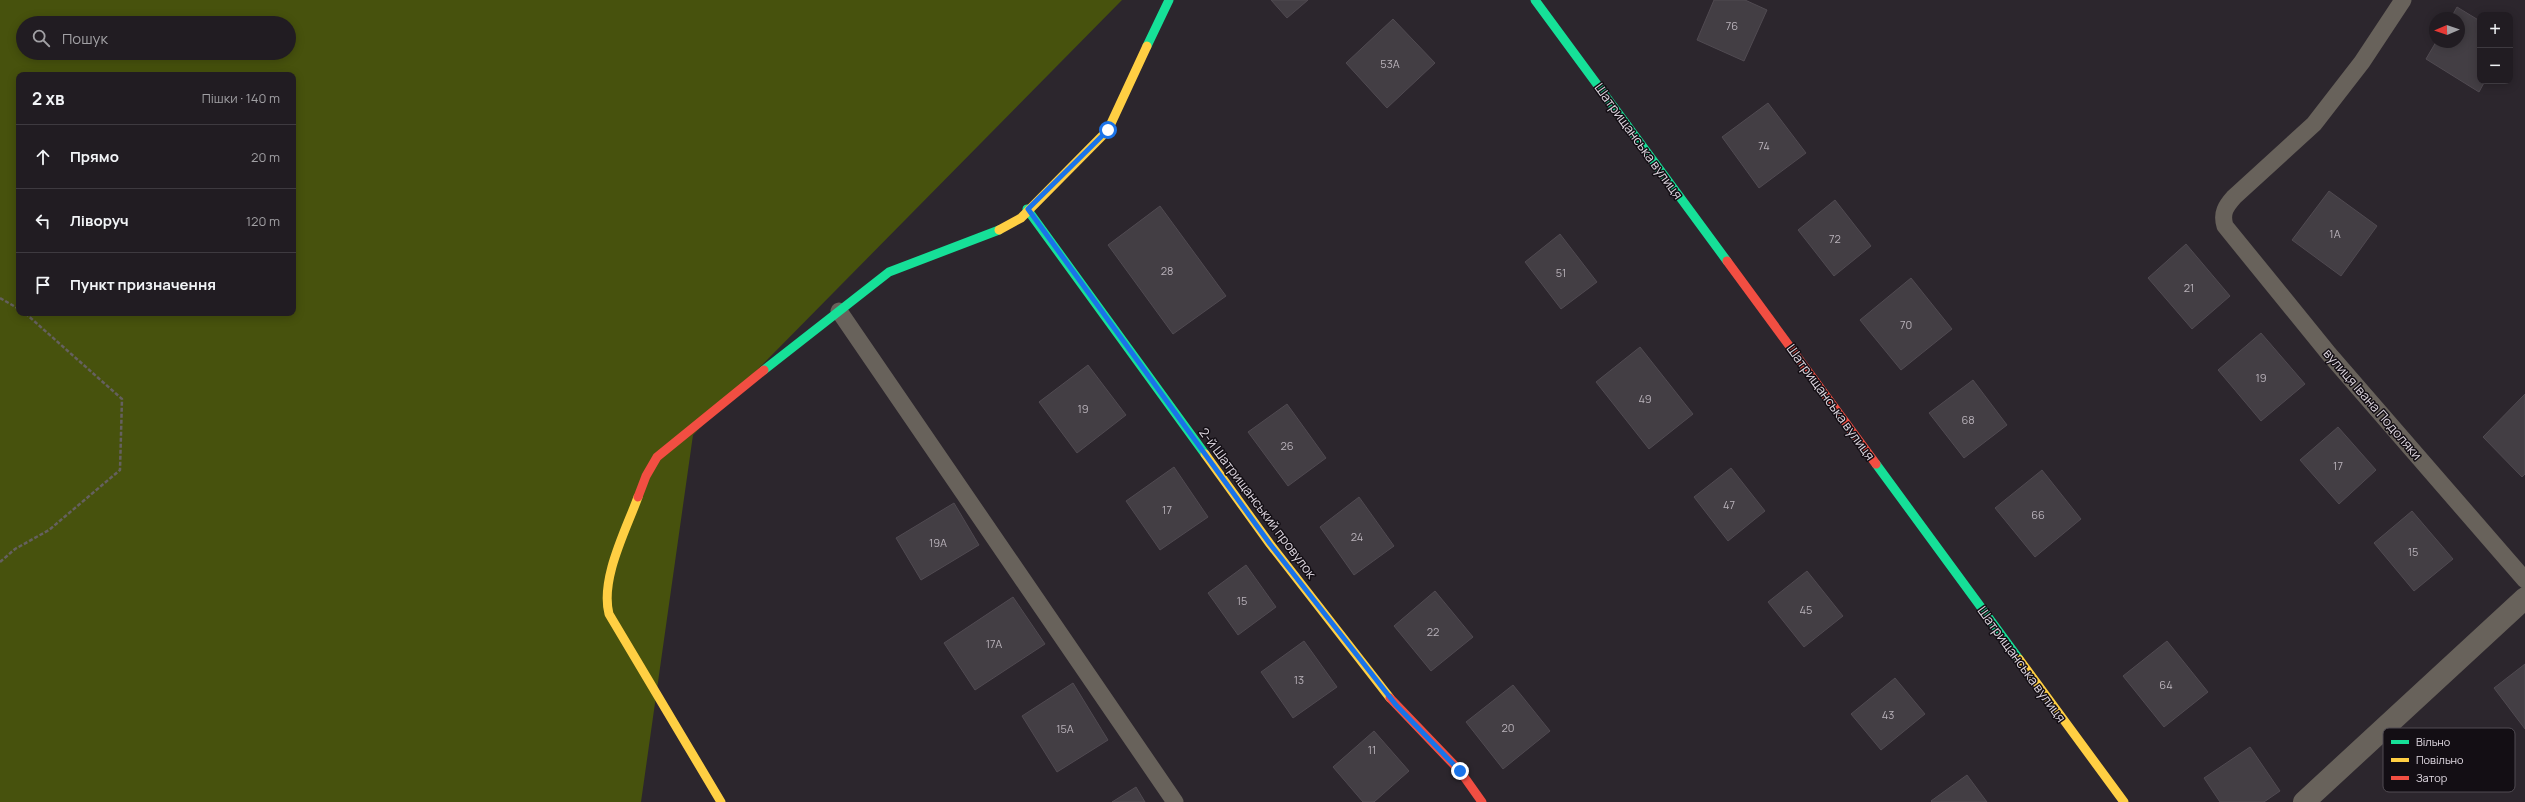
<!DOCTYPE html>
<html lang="uk">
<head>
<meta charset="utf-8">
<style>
  body { margin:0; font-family:Manrope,sans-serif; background:#2d292f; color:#f1f3f6 }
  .controls { position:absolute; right:12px; top:12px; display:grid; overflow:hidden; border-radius:8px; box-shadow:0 2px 10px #0003 }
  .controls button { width:36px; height:36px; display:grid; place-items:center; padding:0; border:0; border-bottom:1px solid #3e3a40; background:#211c22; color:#f1f3f6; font:20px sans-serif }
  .compass { position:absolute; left:2429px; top:12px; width:36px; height:36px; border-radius:50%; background:#211c22; box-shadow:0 2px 10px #0003; rotate:268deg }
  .stop { position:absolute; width:12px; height:12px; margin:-9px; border:3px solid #1a73e8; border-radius:50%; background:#fff }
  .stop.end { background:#1a73e8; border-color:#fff; box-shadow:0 1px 4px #0008 }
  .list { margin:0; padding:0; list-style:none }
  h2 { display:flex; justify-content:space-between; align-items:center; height:52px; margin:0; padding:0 16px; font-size:17px }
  h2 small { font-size:13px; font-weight:400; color:#a2a1a5 }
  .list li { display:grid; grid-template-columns:26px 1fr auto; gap:12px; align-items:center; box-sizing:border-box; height:64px; padding:0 16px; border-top:1px solid #3e3a40 }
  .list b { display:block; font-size:15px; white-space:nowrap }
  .list em { font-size:13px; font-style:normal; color:#a2a1a5 }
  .icon { flex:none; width:22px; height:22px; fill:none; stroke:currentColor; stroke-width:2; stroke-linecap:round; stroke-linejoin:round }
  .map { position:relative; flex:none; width:2525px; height:802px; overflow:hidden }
  .search { position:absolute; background:#211c22; box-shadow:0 2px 10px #0003; left:16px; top:16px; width:280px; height:44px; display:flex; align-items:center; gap:10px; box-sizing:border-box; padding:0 14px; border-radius:22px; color:#a2a1a5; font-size:15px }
  .panel { position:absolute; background:#211c22; box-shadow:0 2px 10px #0003; left:16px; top:72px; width:280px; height:244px; border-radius:8px }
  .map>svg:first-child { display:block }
  .forest { fill:#47520d; fill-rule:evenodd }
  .building { fill:#433e44; stroke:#504a51 }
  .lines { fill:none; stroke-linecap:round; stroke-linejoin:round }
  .path { stroke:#65605f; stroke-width:2.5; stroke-dasharray:4 2; stroke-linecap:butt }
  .lane { stroke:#68625b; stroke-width:17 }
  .street { stroke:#68625b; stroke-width:22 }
  .fast { stroke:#16e098; stroke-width:9 }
  .slow { stroke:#ffcf43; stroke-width:9 }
  .jam { stroke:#f24e42; stroke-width:9 }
  .route { stroke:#1a73e8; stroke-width:5 }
  .labels { text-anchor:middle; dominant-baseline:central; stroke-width:3; stroke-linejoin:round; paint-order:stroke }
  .number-label { font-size:11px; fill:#b9b2ba }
  .street-label { font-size:13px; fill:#e0d9e2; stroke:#130e14 }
  .key { fill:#130e14; stroke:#504b52; stroke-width:1 }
  .key-label { font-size:11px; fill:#e0d9e2 }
</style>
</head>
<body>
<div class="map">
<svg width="2525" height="802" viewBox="0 0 2525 802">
  <rect width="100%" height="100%" fill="#2c262d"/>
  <path class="forest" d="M0,0H1122L693,435L641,802H0ZM23,23H289V53H23ZM19,75H293V313H19Z"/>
  <g class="building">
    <path d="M1271,0H1308L1287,18Z"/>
    <path d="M1714,0H1745L1767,10L1744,61L1697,40Z"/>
    <path d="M2457,7L2480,21V81H2485L2479,92L2426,59L2436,42H2459V18H2451Z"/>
    <path d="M1393,19L1435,63L1387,108L1346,63Z"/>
    <path d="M1768,103L1806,153L1759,188L1722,137Z"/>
    <path d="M2329,191L2377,226L2341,276L2292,240Z"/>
    <path d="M1835,200L1871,246L1834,276L1798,230Z"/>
    <path d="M1160,206L1226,296L1173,334L1108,245Z"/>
    <path d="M1560,234L1597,282L1561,309L1525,262Z"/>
    <path d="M2186,244L2230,296L2192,329L2148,278Z"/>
    <path d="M1911,278L1952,329L1901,370L1860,320Z"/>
    <path d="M2261,333L2305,384L2261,421L2218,370Z"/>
    <path d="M1640,347L1693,414L1649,449L1596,382Z"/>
    <path d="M1088,365L1126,415L1077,453L1039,402Z"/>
    <path d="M1973,380L2007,425L1964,458L1929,413Z"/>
    <path d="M2525,394V474L2522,477L2483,437Z"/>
    <path d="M1287,404L1326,458L1288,486L1248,432Z"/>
    <path d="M2338,427L2376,470L2339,504L2300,460Z"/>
    <path d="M1174,467L1208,517L1160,550L1126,501Z"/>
    <path d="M1731,468L1765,511L1728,541L1694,497Z"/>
    <path d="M2042,470L2081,519L2035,557L1995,508Z"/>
    <path d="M1359,497L1394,546L1354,575L1320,527Z"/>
    <path d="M954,503L979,545L921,580L896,538Z"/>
    <path d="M2412,511L2453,559L2414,591L2374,543Z"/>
    <path d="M1246,565L1276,607L1238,635L1208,593Z"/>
    <path d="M1807,571L1843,616L1804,647L1768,602Z"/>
    <path d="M1435,591L1473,637L1431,671L1394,626Z"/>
    <path d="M1013,597L1045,644L975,690L944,643Z"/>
    <path d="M1304,641L1337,687L1293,718L1261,672Z"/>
    <path d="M2167,641L2208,692L2164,727L2123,676Z"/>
    <path d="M2525,664V729L2494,688Z"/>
    <path d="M1895,678L1925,714L1881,750L1851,714Z"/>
    <path d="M1073,683L1108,740L1057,772L1022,716Z"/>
    <path d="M1513,685L1550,731L1503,769L1466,722Z"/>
    <path d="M1374,731L1409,771L1374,802H1363L1333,767Z"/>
    <path d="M2250,747L2280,791L2264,802H2220L2204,778Z"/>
    <path d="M1967,775L1987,802H1932L1931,801Z"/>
    <path d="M1136,787L1145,802H1112Z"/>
  </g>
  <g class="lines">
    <g class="path">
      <path d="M0,298L19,309"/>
      <path d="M0,562L15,549L49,530L120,470L122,399L25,313"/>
    </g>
    <g class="lane">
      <path d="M2403,0L2362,62L2314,124L2234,197C2226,206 2221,213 2225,226L2329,354L2525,580"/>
      <path d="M839,311L1175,802"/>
    </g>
    <path class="street" d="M2304,802L2525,598"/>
    <g class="fast">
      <path d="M1535,0L1727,261"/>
      <path d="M1147,46L1169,0"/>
      <path d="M1027,209L1205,454"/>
      <path d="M764,370L889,272L999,230"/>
      <path d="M1876,464L2019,659"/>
    </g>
    <g class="slow">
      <path d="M999,230L1021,218L1108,130L1147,46"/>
      <path d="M1205,454L1270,544L1390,698"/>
      <path d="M638,497C626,530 600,579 609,614L721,802"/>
      <path d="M2019,659L2124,802"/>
    </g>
    <g class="jam">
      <path d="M1727,261L1876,464"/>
      <path d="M638,497L646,476L657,457L764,370"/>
      <path d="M1390,698L1460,771L1482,802"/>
    </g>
  </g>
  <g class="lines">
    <path class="route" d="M1108,130L1028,209L1270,544L1396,705L1460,771"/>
  </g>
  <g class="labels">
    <g class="number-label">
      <text x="1732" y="25">76</text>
      <text x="1390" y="63">53А</text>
      <text x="1764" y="145">74</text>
      <text x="2335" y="233">1А</text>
      <text x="1835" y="238">72</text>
      <text x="1167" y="270">28</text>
      <text x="1561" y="272">51</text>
      <text x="2189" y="287">21</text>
      <text x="1906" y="324">70</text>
      <text x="2261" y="377">19</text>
      <text x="1645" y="398">49</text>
      <text x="1083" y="408">19</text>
      <text x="1968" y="419">68</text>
      <text x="1287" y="445">26</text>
      <text x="2338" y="465">17</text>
      <text x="1729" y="504">47</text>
      <text x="1167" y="509">17</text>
      <text x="2038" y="514">66</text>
      <text x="1357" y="536">24</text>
      <text x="938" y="542">19А</text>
      <text x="2413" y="551">15</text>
      <text x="1242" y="600">15</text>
      <text x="1806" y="609">45</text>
      <text x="1433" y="631">22</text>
      <text x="994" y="643">17А</text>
      <text x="1299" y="679">13</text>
      <text x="2166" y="684">64</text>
      <text x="1888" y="714">43</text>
      <text x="1508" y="727">20</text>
      <text x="1065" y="728">15А</text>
      <text x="1372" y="749">11</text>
    </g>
    <g class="street-label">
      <text transform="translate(1639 141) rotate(54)">Шатрищанська вулиця</text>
      <text transform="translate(1831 402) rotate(54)">Шатрищанська вулиця</text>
      <text transform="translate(2373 404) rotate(49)">вулиця Івана Подоляки</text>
      <text transform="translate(1258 503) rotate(53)">2-й Шатрищанський провулок</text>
      <text transform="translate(2022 664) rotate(54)">Шатрищанська вулиця</text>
    </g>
  </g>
  <rect x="2383" y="728" width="132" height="64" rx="6" class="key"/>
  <rect x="2391" y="740" width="18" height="4" fill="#16e098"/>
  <rect x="2391" y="758" width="18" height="4" fill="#ffcf43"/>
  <rect x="2391" y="776" width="18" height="4" fill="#f24e42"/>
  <g class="key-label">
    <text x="2416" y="746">Вільно</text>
    <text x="2416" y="764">Повільно</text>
    <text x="2416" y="782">Затор</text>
  </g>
</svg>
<div class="controls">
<button>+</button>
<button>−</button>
</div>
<svg class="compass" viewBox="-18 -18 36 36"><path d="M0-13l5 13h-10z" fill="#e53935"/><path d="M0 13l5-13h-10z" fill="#a2a1a5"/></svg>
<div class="stop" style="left:1108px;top:130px"></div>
<div class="stop end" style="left:1460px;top:771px"></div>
<div class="search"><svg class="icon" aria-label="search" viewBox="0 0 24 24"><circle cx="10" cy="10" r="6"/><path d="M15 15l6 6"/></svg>Пошук</div>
<section class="panel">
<h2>2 хв<small>Пішки · 140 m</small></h2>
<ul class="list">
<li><svg class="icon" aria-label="ahead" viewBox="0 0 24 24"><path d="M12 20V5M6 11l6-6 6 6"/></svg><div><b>Прямо</b></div><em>20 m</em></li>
<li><svg class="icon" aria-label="left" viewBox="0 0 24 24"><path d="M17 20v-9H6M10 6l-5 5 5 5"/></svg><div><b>Ліворуч</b></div><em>120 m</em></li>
<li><svg class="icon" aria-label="arrive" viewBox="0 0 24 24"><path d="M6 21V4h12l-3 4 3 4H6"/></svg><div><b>Пункт призначення</b></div></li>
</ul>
</section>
</div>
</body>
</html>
